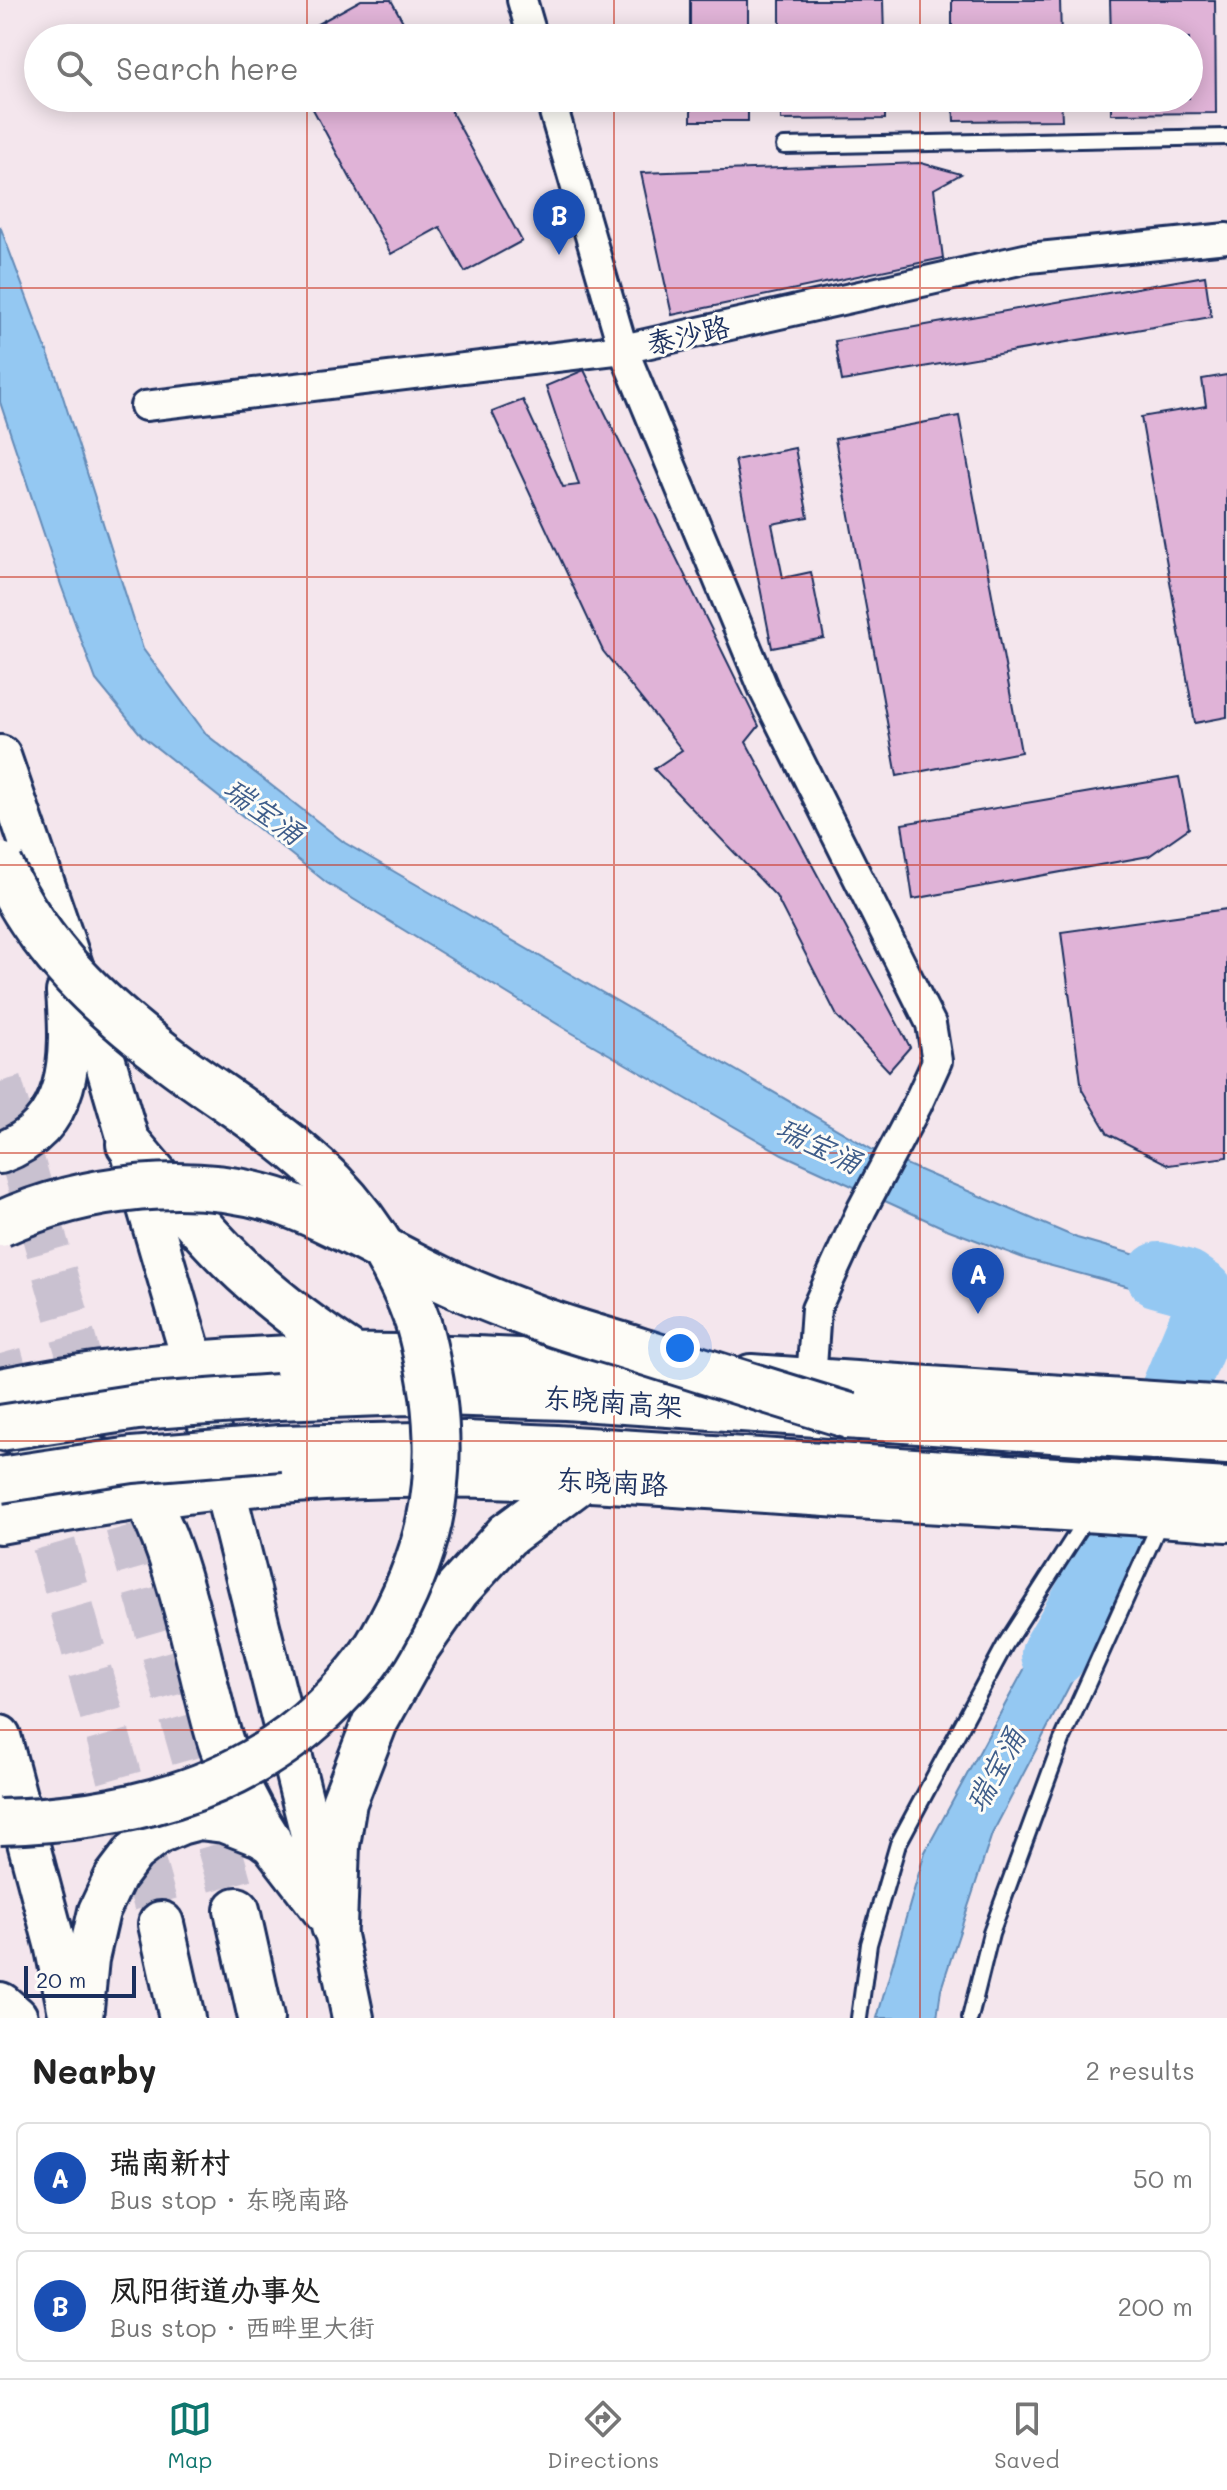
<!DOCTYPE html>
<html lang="en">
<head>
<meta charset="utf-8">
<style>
  body { margin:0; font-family:Mali,"LXGW WenKai TC",sans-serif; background:#f6f6f6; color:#222 }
  .scale { position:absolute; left:24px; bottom:20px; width:112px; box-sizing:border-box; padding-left:8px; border:4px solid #1b2f5e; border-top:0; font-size:22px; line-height:28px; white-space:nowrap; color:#1b2f5e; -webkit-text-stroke:6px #fdfcf7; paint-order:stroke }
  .you { position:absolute; left:680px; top:1348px; width:28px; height:28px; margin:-20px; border:6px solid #fff; border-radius:50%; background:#1a73e8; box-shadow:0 0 0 12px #1a73e833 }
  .badge { display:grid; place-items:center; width:52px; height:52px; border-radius:50%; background:#0f766e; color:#fff; font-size:26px; font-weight:700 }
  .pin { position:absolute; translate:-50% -66px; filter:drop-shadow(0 2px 4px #0008) }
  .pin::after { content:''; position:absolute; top:42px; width:28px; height:24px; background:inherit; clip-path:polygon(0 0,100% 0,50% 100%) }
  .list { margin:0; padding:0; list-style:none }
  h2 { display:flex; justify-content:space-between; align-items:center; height:104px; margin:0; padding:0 32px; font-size:34px }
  h2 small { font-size:26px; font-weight:400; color:#767676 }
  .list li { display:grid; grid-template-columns:52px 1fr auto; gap:24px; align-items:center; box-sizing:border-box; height:112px; margin:0 16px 16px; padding:0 16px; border:2px solid #e0e0e0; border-radius:12px }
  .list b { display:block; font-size:30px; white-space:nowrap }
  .list p { margin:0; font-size:26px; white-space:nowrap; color:#767676 }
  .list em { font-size:26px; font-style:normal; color:#767676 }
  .icon { flex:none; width:44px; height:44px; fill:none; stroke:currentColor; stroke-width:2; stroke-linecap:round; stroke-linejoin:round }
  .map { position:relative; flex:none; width:1227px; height:2018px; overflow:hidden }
  .search { position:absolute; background:#fff; box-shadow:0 4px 20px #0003; left:24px; right:24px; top:24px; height:88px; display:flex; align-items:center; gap:20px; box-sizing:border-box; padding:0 28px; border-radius:44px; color:#767676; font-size:30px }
  .sheet { height:360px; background:#fff }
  nav { display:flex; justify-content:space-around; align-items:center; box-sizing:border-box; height:112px; border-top:2px solid #e0e0e0; background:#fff; font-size:22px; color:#767676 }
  nav a { display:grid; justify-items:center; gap:4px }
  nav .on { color:#0f766e }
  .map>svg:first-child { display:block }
  .water { fill:#94c8f2; stroke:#648bb7; stroke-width:2 }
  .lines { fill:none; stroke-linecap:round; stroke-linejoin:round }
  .river { stroke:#94c8f2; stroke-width:66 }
  .building { fill:#e0b3d7; stroke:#1b2f5e; stroke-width:2 }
  .trunk-tunnel { stroke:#c9c1d0; stroke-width:44; stroke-dasharray:44 22; stroke-linecap:butt }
  .service-casing { stroke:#1b2f5e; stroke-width:20 }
  .minor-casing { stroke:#1b2f5e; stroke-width:34 }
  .secondary-casing { stroke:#1b2f5e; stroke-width:46 }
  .primary-casing { stroke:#1b2f5e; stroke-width:50 }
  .trunk-casing { stroke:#1b2f5e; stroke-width:50 }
  .service { stroke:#fdfcf7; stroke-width:14 }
  .minor { stroke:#fdfcf7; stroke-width:28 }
  .secondary { stroke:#fdfcf7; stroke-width:40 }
  .primary { stroke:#fdfcf7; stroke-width:44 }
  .trunk { stroke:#fdfcf7; stroke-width:44 }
  .trunk-bridge-casing { stroke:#1b2f5e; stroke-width:50; stroke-linecap:butt }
  .trunk-bridge { stroke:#fdfcf7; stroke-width:44 }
  .grid { fill:none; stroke:#c8321e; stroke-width:2; stroke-opacity:0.55 }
  .labels { text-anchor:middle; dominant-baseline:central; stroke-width:6; stroke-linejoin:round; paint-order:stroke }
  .street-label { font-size:28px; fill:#1b2f5e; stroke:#fdfcf7 }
  .water-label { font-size:30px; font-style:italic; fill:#3f5d8a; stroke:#fdfcf7 }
</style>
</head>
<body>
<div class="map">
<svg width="1227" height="2018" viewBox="0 0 1227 2018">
  <rect width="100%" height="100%" fill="#f4e6ed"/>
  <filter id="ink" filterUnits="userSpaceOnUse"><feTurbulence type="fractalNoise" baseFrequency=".0125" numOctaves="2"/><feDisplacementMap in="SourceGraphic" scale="16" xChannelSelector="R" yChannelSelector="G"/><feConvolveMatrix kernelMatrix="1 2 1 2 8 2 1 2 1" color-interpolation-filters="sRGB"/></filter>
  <g filter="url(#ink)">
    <g class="water">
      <path d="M0,226L57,378L143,649L207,735L345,843L873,1150L1077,1238L1212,1277L1227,1291V1336L1178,1334L1179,1298L1126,1286L1026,1259L944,1228L782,1154L567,1030L327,883L142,736L96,680L61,585L0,402Z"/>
      <path d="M1077,1572L1125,1579L992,1834L941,1989L937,2018H877L925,1852Z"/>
    </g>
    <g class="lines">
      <path class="river" d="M1054,1654L1087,1597L1206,1313L1202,1294L1185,1282L1159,1275"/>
    </g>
    <g class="building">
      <path d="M361,0H391L412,38H292Z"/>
      <rect x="690" y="0" width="58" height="38"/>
      <path d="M780,0H883L884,38H780Z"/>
      <path d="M952,0H1060L1061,38H952Z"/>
      <path d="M1110,0H1215L1216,113L1111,114V98H1189V38H1111Z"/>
      <path d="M307,98H444L522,241L465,272L440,227L391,254Z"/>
      <rect x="691" y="98" width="57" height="23"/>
      <path d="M781,98H885V119L781,120Z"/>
      <path d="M953,98H1061L1062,120L954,121Z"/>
      <path d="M921,163L961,174L934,189L943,258L672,315L641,173Z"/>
      <path d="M1205,276L1211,317L842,381L835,341Z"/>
      <path d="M584,370L759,726L746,742L910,1047L889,1071L837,1016L776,896L654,769L682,750L603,651L492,412L523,400L563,487L579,485L546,386Z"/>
      <path d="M1227,375V717L1195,723L1141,417L1206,406L1202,379Z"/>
      <path d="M959,416L1021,752L897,776L835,439Z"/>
      <path d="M795,448L808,517L772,524L783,578L811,572L824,638L772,648L735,460Z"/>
      <path d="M1179,777L1189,828L1149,856L913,899L902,824Z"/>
      <path d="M1227,909V1157L1169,1165L1108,1134L1082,1090L1061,932Z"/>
    </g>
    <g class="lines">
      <g class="trunk-tunnel">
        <path d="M0,1082L237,1910"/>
        <path d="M0,1354L161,1924"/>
      </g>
      <defs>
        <g id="service">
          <path d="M784,146L1227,137"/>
          <path d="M859,2018L869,1944L898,1844L1005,1645L1087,1517"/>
          <path d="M970,2018L991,1933L1062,1740L1162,1518"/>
        </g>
        <g id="minor">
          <path d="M522,0L533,38"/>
          <path d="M550,98L623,349L765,692L931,1024L937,1061L917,1105L862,1209L816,1309L811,1381"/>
          <path d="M145,406L623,349L1029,258L1227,238"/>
        </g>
        <g id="secondary">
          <path d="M0,756L106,1064L193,1362L334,1926L353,2018"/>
          <path d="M0,1153C73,1126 72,1057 67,992"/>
          <path d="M0,1736L55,1944L70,2018"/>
          <path d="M82,2018L88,1959L99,1911L115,1877L134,1852L159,1833L180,1824L199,1819L224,1822L268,1839L325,1913"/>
        </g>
        <g id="primary">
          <path d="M129,1144C167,1188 203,1234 245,1273C278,1304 315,1331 353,1356"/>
          <path d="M751,1377L1227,1409"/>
          <path d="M0,1391C228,1345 445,1353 675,1371"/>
          <path d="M0,1427C30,1434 58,1445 86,1456C97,1461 110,1464 120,1470C175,1503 200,1683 222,1746C234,1780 249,1810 268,1839"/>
          <path d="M0,1521C130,1496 260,1478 393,1475C537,1472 682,1485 826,1494C959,1503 1093,1508 1227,1519"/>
          <path d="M0,1785L20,1809"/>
          <path d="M334,1926L337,1845L344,1802L375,1722L415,1650L457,1590L507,1535L581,1480"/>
        </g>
        <g id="trunk">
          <path d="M278,1397L408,1392L566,1397L1227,1442"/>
          <path d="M280,1448L465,1444L556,1448L1227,1491"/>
          <path d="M237,1910L261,2018"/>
          <path d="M161,1924L182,2018"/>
          <path d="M0,2005L15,2018"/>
        </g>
      </defs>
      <use href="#service" class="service-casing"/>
      <use href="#minor" class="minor-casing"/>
      <use href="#secondary" class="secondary-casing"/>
      <use href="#primary" class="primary-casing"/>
      <use href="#trunk" class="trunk-casing"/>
      <use href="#service" class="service"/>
      <use href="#minor" class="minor"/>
      <use href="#secondary" class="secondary"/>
      <use href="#primary" class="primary"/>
      <use href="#trunk" class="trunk"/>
      <defs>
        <g id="trunk-bridge">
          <path d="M0,865C40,951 100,1007 175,1063C222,1098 273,1128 316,1168C360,1207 397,1264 417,1320C425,1344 429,1370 433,1395C445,1488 428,1558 382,1638C367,1665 346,1688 324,1709C237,1793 118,1819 0,1822"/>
          <path d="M0,1224C84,1186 195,1172 284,1203C339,1223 389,1254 442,1279C473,1294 505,1306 537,1318C571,1331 607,1340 641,1351C711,1373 780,1395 850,1416"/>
          <path d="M0,1428L137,1407L278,1397"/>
          <path d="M0,1480L132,1460L280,1448"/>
        </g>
      </defs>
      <use href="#trunk-bridge" class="trunk-bridge-casing"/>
      <use href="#trunk-bridge" class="trunk-bridge"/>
    </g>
  </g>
  <path class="grid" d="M307,0V38M614,0V38M920,0V38M307,98V2018M614,98V2018M920,98V2018M0,288H1227M0,577H1227M0,865H1227M0,1153H1227M0,1441H1227M0,1730H1227"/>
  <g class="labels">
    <g class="street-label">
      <text transform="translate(688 334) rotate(-13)">泰沙路</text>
      <text transform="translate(613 1401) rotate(4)">东晓南高架</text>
      <text transform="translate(612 1481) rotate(3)">东晓南路</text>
    </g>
    <g class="water-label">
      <text transform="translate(265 810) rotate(36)">瑞宝涌</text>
      <text transform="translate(820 1144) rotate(26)">瑞宝涌</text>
      <text transform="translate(994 1769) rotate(-61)">瑞宝涌</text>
    </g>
  </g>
</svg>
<div class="scale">20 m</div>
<div class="you"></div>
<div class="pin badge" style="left:978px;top:1314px;background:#1a4fb4">A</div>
<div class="pin badge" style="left:559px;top:255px;background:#1a4fb4">B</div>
<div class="search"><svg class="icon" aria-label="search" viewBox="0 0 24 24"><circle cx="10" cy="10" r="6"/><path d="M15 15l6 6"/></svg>Search here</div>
</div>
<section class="sheet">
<h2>Nearby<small>2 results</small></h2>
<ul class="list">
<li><span class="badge" style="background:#1a4fb4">A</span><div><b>瑞南新村</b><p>Bus stop · 东晓南路</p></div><em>50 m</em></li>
<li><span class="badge" style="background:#1a4fb4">B</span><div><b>凤阳街道办事处</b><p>Bus stop · 西畔里大街</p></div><em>200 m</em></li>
</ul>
</section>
<nav>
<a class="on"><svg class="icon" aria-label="map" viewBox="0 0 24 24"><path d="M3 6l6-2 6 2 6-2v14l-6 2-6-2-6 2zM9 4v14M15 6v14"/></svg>Map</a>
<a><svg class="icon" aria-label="directions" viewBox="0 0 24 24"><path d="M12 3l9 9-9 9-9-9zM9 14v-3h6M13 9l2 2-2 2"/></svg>Directions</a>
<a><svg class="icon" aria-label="saved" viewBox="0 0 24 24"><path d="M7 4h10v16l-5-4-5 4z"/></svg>Saved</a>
</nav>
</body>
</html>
